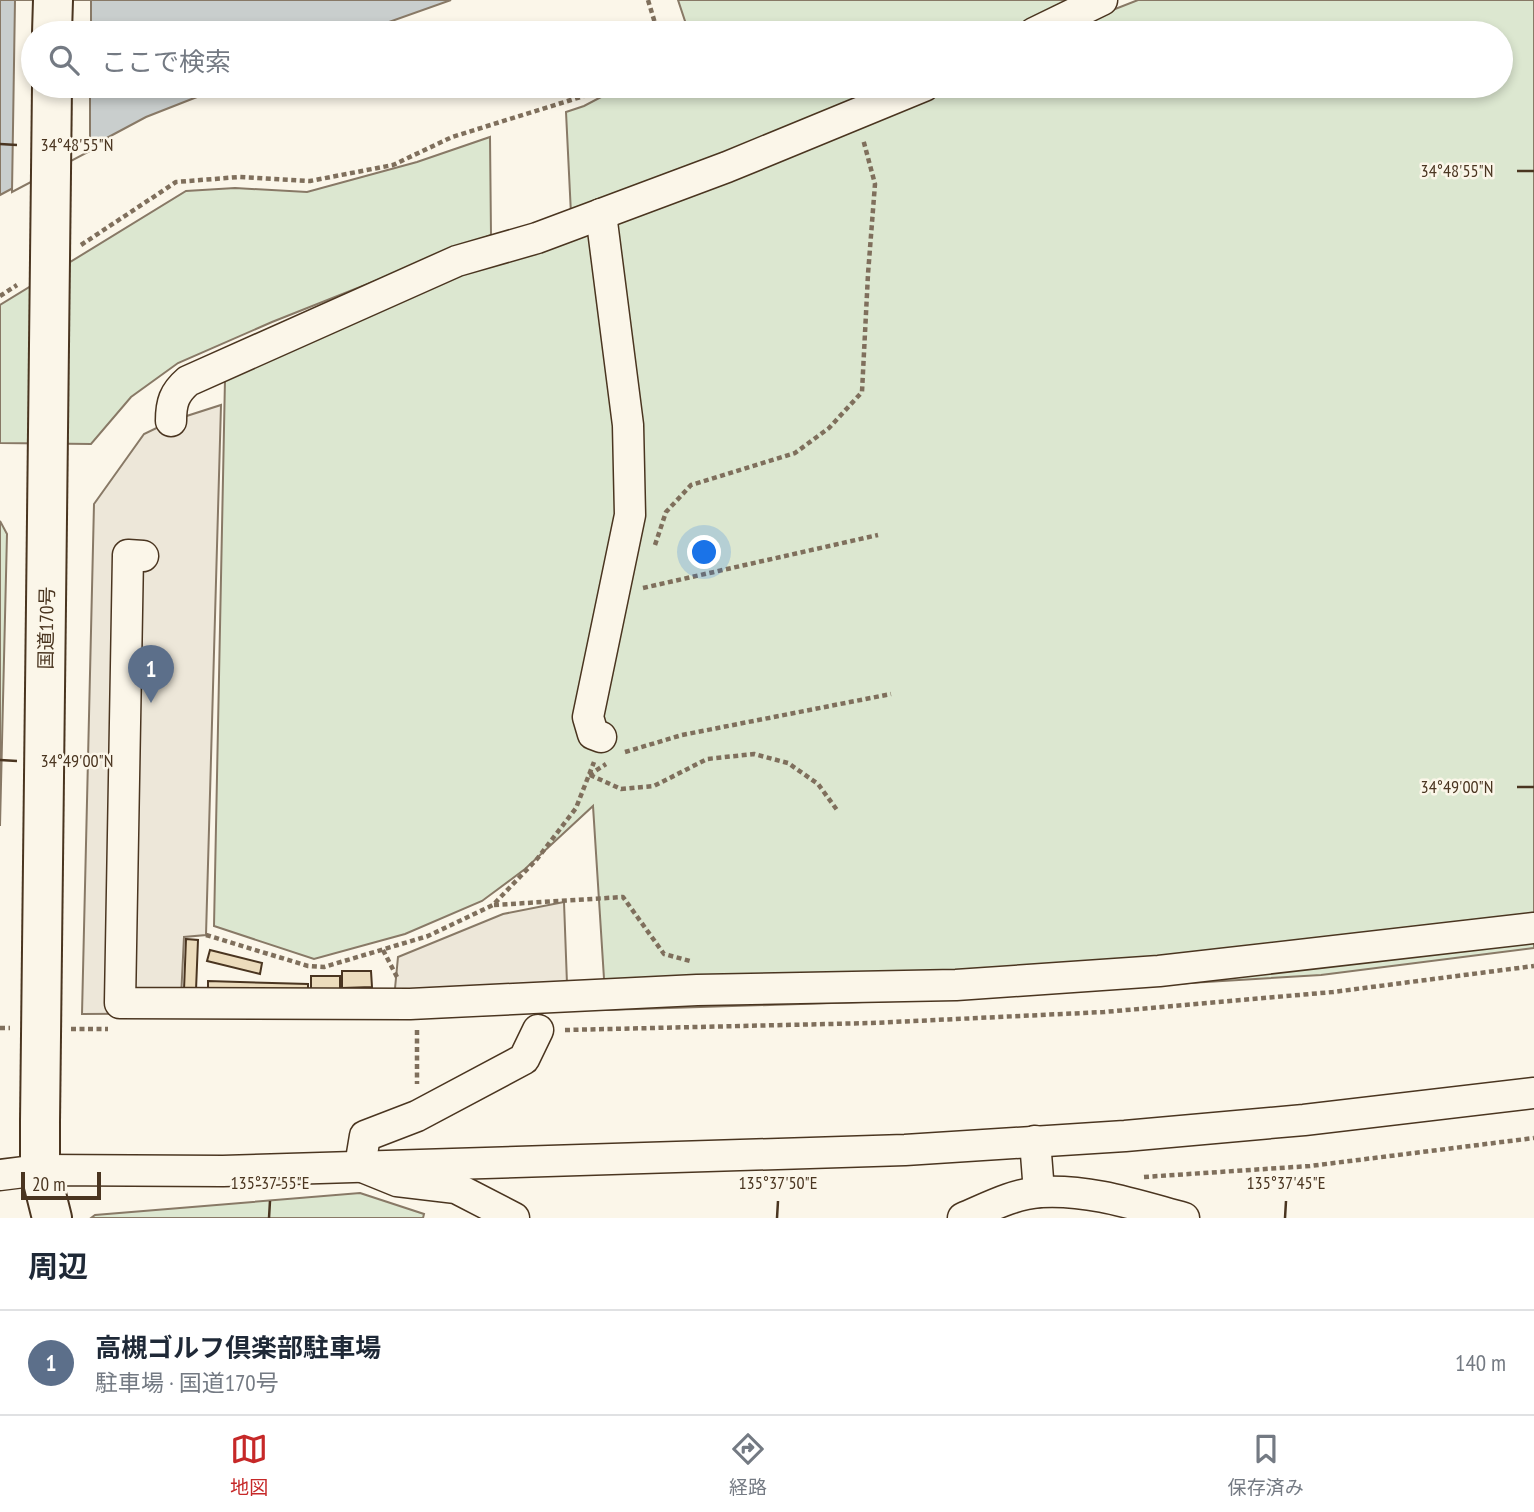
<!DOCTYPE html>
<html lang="ja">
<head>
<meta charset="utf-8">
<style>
  body { margin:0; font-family:"PT Sans Narrow","Noto Sans JP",sans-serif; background:#f6f6f7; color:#1f2937 }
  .scale { position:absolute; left:21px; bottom:18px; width:80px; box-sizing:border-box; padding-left:7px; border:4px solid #4a3520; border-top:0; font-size:19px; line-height:24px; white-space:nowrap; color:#4a3520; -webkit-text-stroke:5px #fbf6e9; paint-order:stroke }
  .you { position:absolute; left:705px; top:553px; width:24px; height:24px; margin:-18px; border:5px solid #fff; border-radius:50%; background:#1a73e8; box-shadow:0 0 0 10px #1a73e833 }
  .badge { display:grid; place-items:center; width:46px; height:46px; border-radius:50%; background:#c62828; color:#fff; font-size:23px; font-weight:700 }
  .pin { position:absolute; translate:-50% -58px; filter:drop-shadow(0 2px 4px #0008) }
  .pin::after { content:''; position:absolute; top:37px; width:24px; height:21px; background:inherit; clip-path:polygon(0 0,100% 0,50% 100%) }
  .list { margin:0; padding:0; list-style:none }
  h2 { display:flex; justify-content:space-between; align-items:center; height:91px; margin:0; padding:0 28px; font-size:30px }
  h2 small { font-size:23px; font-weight:400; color:#747a83 }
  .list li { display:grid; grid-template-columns:46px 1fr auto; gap:21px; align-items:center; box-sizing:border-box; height:105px; padding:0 28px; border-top:2px solid #e0e1e3 }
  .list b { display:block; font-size:26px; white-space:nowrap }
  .list p { margin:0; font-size:23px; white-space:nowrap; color:#747a83 }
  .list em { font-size:23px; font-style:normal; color:#747a83 }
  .icon { flex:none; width:38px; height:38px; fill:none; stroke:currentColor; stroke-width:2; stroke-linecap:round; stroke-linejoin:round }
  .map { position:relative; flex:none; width:1534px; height:1218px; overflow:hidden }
  .search { position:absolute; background:#fff; box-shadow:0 4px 10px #0003; left:21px; right:21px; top:21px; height:77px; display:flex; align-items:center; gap:18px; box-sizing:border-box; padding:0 24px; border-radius:38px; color:#747a83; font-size:26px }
  .sheet { height:196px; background:#fff }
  nav { display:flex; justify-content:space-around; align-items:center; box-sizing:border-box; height:98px; border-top:2px solid #e0e1e3; background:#fff; font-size:19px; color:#747a83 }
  nav a { display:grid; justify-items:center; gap:4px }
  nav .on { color:#c62828 }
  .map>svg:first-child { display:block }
  .green { fill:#dce7d0; stroke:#887966; stroke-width:2 }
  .parking { fill:#ede7d9; stroke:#887966; stroke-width:2 }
  .water { fill:#c9cecd; stroke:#887966; stroke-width:2 }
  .pier { fill:#fbf6e9; stroke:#887966; stroke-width:2 }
  .building { fill:#ecdcbc; stroke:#4a3520; stroke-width:2 }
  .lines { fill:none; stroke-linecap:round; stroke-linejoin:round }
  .minor-casing { stroke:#4a3520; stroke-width:33 }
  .highway-casing { stroke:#4a3520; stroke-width:42 }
  .path { stroke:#7f6f5c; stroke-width:4.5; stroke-dasharray:5 3.5; stroke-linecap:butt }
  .minor { stroke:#fbf6e9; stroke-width:30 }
  .highway { stroke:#fbf6e9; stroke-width:38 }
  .highway-bridge-casing { stroke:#4a3520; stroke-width:42; stroke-linecap:butt }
  .highway-bridge { stroke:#fbf6e9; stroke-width:38 }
  .ticks { fill:none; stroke:#4a3520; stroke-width:2.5 }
  .labels { text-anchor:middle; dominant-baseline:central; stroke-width:5; stroke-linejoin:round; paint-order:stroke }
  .street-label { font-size:19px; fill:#4a3520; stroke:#fbf6e9 }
  .ticks-label { font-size:18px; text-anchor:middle; fill:#4a3520; stroke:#fbf6e9; stroke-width:5; stroke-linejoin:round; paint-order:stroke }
</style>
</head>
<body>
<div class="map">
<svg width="1534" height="1218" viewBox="0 0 1534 1218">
  <rect width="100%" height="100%" fill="#fbf6e9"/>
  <g class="green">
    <path d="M678,0H1083L1016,33H689Z"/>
    <path d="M1138,0H1534V948L1321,975L894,1001L606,1010L593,806L525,869L482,901L405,934L314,959L214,926L225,379L395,297L821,138L947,86H1501V33H1054Z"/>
    <path d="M622,86H907L571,214L566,112L584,106Z"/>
    <path d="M490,137L491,235L272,322L178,363L131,397L91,444L0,443V305L186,191L235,188L307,192L417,162Z"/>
    <path d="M0,521L7,534L0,826Z"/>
    <path d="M360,1193L424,1214L423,1218H91L95,1215Z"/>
  </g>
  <path class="parking" d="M221,405L206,935L184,937L181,998L394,999L398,957L503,914L564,902L568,1011L82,1014L94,504L144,434L171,421Z"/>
  <path class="water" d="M0,0H451L358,33H33V86H225L146,117L0,195Z"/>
  <path class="pier" d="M15,0H91V33H33V86H90V151L12,192Z"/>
  <g class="building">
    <path d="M186,939L198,940L196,990H184Z"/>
    <path d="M210,950L262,963L260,974L207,961Z"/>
    <path d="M342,971H371L372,987L342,988Z"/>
    <path d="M311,976H340V991L311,996Z"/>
    <path d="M208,981L308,984V996L208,993Z"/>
  </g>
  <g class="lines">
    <defs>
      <g id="minor">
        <path d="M1034,33L1102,0"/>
        <path d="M601,214L628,425L630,515L588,717L593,734L601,737"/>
        <path d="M171,421C171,403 174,393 188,381L457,261L537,238L727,167L924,86"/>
        <path d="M143,556L128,555L120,1003L410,1004L697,990L956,985L1159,971L1534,928"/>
        <path d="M1035,1141L1039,1192"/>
        <path d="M0,1175L40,1170L223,1171L905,1150L1125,1136L1304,1120L1534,1093"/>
        <path d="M514,1218L456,1188L397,1181L360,1166L365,1136L417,1116L524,1059L538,1030"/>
        <path d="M963,1218C987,1208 1013,1194 1040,1192C1090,1189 1136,1205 1184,1218"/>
      </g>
      <g id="highway">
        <path d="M52,33L53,0"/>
        <path d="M40,1122V1170L52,1218"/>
      </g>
    </defs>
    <use href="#minor" class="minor-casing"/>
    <use href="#highway" class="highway-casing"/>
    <g class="path">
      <path d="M648,0L658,33"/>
      <path d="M81,245L176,182L239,177L310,181L393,165L452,137L587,95L601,86"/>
      <path d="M0,296L17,285"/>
      <path d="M655,545L666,512L691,485L795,453L829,428L862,392L868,274L875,184L863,139"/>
      <path d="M643,588L878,535"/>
      <path d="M625,752L682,735L891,694"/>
      <path d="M589,775L606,764"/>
      <path d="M590,775L621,789L654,786L707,759L754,754L788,763L818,784L837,810"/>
      <path d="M494,905L623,897L664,954L690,961"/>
      <path d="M206,935L308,966L324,967L428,936L493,905L537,859L576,808L594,762"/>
      <path d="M383,950L397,977"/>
      <path d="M0,1028H10"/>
      <path d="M71,1029H108"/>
      <path d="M417,1030V1084"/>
      <path d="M565,1030L872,1023L1104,1012L1333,992L1534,966"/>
      <path d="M1144,1177L1310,1166L1534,1138"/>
    </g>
    <use href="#minor" class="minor"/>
    <use href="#highway" class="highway"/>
    <defs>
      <path id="highway-bridge" d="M40,1122L52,86"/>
    </defs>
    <use href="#highway-bridge" class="highway-bridge-casing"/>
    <use href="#highway-bridge" class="highway-bridge"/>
  </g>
  <path class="ticks" d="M0,144L17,145M1517,171H1534M0,760L17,761M1517,787H1534M269,1218L270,1201M777,1218L778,1201M1285,1218L1286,1201"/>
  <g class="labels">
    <g class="street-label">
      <text transform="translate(46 628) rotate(-89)">国道170号</text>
    </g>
  </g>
  <g class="ticks-label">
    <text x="77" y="151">34°48'55"N</text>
    <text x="1457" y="177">34°48'55"N</text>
    <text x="77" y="767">34°49'00"N</text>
    <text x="1457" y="793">34°49'00"N</text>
    <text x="270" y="1189">135°37'55"E</text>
    <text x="778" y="1189">135°37'50"E</text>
    <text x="1286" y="1189">135°37'45"E</text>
  </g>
</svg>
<div class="scale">20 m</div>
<div class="you"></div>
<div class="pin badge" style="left:151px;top:703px;background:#5c6f8a">1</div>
<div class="search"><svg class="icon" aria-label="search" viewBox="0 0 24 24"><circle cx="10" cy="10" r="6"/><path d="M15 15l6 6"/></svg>ここで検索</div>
</div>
<section class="sheet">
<h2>周辺<small></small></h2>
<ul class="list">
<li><span class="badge" style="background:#5c6f8a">1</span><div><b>高槻ゴルフ倶楽部駐車場</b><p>駐車場 · 国道170号</p></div><em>140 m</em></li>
</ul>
</section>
<nav>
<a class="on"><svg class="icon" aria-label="map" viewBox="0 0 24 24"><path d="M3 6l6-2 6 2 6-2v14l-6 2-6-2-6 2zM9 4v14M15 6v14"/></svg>地図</a>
<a><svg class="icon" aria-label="directions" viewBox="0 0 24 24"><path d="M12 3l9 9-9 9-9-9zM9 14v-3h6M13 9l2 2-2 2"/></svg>経路</a>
<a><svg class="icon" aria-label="saved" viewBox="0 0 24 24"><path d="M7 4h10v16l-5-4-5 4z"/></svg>保存済み</a>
</nav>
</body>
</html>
